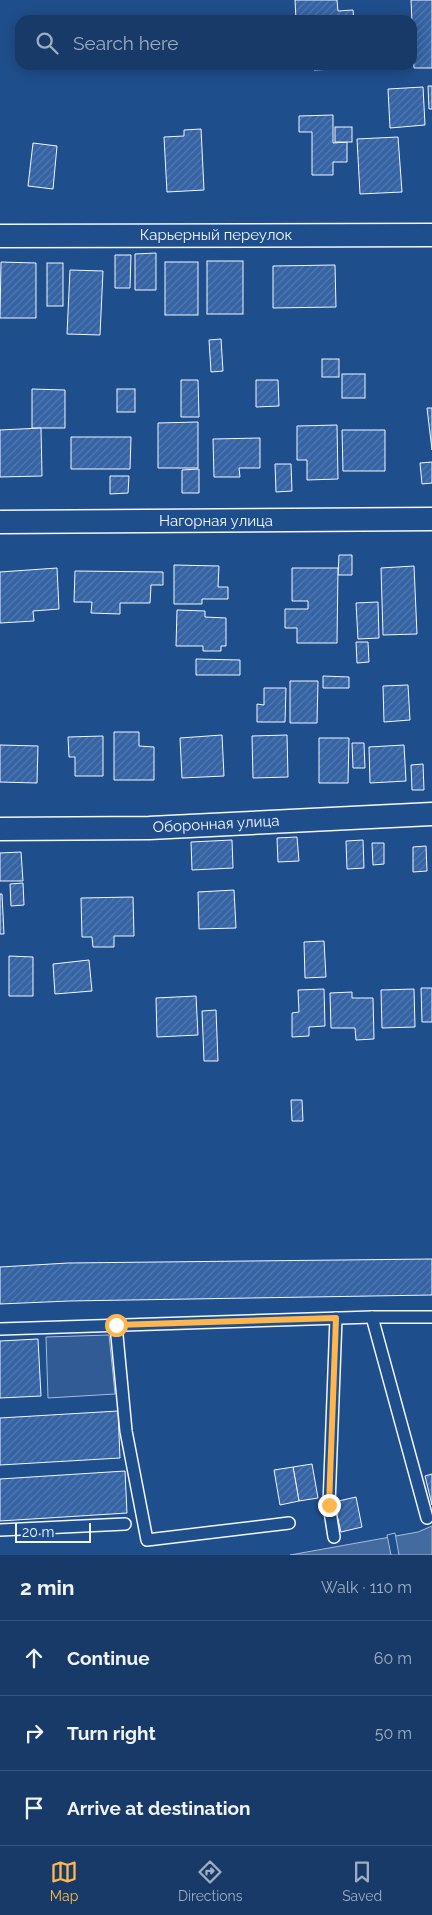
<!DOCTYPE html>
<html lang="en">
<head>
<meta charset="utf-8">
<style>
  body { margin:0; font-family:Raleway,sans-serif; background:#20416f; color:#f1f3f6 }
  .scale { position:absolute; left:15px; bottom:12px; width:76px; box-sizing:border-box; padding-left:5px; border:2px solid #f2f6ff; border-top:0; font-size:14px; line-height:18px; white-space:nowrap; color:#f2f6ff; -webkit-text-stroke:4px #1f4e8c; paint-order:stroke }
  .stop { position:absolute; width:15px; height:15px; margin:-11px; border:4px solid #ffb74d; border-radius:50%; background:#fff }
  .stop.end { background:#ffb74d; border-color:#fff; box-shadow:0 1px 5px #0008 }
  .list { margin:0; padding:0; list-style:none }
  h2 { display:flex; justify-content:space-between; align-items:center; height:65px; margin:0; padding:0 20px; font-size:21px }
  h2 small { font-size:16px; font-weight:400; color:#9eadc0 }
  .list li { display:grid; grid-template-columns:32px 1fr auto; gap:15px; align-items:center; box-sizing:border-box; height:75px; padding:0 20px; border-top:1px solid #36547d }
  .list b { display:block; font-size:19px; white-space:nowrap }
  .list em { font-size:16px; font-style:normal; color:#9eadc0 }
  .icon { flex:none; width:28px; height:28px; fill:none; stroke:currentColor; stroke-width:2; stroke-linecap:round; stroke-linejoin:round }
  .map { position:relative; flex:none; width:432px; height:1555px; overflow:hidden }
  .search { position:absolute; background:#173a69; box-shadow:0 2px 12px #0003; left:15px; right:15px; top:15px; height:55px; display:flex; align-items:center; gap:12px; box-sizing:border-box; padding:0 18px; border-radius:15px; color:#9eadc0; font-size:19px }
  .sheet { height:290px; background:#173a69 }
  nav { display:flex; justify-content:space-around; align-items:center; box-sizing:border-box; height:70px; border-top:1px solid #36547d; background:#173a69; font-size:14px; color:#9eadc0 }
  nav a { display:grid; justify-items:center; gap:2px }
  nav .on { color:#ffb74d }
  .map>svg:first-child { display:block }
  .built { fill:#305b95; stroke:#a8bbd7 }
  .water { fill:#446ba0; stroke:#a8bbd7 }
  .pier { fill:#1f4e8c; stroke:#a8bbd7 }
  .building { fill:url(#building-hatch); stroke:#f2f6ff }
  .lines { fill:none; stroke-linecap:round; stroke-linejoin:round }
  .lane-casing { stroke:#f2f6ff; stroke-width:14 }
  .street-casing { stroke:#f2f6ff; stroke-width:25 }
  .lane { stroke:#1f4e8c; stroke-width:11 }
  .street { stroke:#1f4e8c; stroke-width:22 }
  .route { stroke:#ffb74d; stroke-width:6 }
  .labels { text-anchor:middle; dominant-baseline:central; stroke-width:4; stroke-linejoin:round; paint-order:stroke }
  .street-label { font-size:15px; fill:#f2f6ff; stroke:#1f4e8c }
</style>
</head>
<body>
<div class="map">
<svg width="432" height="1555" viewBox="0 0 432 1555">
  <defs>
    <pattern id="building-hatch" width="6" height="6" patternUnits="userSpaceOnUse" patternTransform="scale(1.25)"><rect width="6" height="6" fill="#3563a3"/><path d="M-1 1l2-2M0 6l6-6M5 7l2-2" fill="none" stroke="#537ab1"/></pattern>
  </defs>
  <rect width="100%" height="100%" fill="#1f4e8c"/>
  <path class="built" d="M109,1335L115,1394L48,1398L46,1337Z"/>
  <path class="water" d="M432,1526V1555H290L418,1532Z"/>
  <path class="pier" d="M395,1533L399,1555H391L387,1535Z"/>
  <g class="building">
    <path d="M295,0H337L338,11L353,10L354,20H296Z"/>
    <path d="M411,0H432V68H414Z"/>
    <path d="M313,65H356V68L314,70Z"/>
    <path d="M428,86H432V109H429Z"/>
    <path d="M423,87L425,125L390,128L388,89Z"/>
    <path d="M333,115V143L347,142V162H333V175H312V132H299V116Z"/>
    <rect x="335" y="127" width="17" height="15"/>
    <path d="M201,129L204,190L167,192L164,137L184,136V130Z"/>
    <path d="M398,137L402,192L360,194L357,139Z"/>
    <path d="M33,143L57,146L53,189L28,186Z"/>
    <path d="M156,253V290H135V254Z"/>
    <path d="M115,255H131L130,288H115Z"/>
    <rect x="207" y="261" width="36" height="53"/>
    <path d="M1,262L36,263V318H0Z"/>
    <rect x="165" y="262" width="33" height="53"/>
    <rect x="47" y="263" width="16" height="43"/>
    <path d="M335,265L336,307L273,308V266Z"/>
    <path d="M70,270L103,271L100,335L67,334Z"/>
    <path d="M221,339L223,371L211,372L209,340Z"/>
    <rect x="322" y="359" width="17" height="18"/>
    <rect x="342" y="374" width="23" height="24"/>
    <path d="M181,380H198L199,417H181Z"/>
    <path d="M256,380H278L279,406L256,407Z"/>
    <path d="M32,389L65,390V428H32Z"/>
    <rect x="117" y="389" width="18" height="23"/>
    <path d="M427,408H432V450Z"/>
    <path d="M198,422V468H158V423Z"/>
    <path d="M337,425L338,479L307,480V460H297V426Z"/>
    <path d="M41,428L42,476L0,477V430Z"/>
    <path d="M342,430H385V471H343Z"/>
    <path d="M71,437H131L130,469H71Z"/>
    <path d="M260,438V468H239L240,477H214L213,439Z"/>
    <path d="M432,462V483L422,484L420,463Z"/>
    <path d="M275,464H291L292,491L276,492Z"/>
    <path d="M199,469V493H182V470Z"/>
    <path d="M110,476H129L128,493L110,494Z"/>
    <path d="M339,555H352V575H338Z"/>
    <path d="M174,565L219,566L218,587H228V599H202V604H174Z"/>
    <path d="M414,566L417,634L383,635L381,568Z"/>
    <path d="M57,568L59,609L33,611L34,621L0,623V572Z"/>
    <path d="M292,568H338L337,643H297V628H285V609H308V601H292Z"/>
    <path d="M75,571L163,572V585H151L150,603H120V614L91,613L92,602H74Z"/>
    <path d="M378,602L379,638L358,639L356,603Z"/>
    <path d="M177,610L205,611V617L226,618V646H221V651H203V646H176Z"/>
    <path d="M356,642H368L369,662L357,663Z"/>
    <path d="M196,659L240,660V675H196Z"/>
    <path d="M323,676L349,677V688H323Z"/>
    <path d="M290,681H318L317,723H290Z"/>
    <path d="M408,685L410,720L384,722L383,686Z"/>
    <path d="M264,688H286L285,722H257V704L264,705Z"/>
    <path d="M114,732H139V746L154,747V780H114Z"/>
    <path d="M222,735L224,776L182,778L180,738Z"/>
    <path d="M287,735L288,777L253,778L252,736Z"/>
    <path d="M103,736V776H75V757H69L68,737Z"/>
    <path d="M319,738H349L348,783H319Z"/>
    <path d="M352,743H364L365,768H353Z"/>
    <path d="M0,745L38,746L37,783L0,782Z"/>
    <path d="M404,745L406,781L370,783L369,747Z"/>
    <path d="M423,764L424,790H412L411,765Z"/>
    <path d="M297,837L299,861L278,862L277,838Z"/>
    <path d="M232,840L233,868L192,870L191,842Z"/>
    <path d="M363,840L364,868L347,869L346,841Z"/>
    <path d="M372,843H384V864L373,865Z"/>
    <path d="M426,846L427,871L413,872V847Z"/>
    <path d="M21,852L23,881H0V853Z"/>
    <path d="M23,883L24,905L11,906L10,884Z"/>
    <path d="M234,890L236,928L199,929L198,892Z"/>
    <path d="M0,894H2L4,934H0Z"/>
    <path d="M133,897L134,936H114V947H93L92,937H82L81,898Z"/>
    <path d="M324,941L326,977L305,978L304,942Z"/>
    <path d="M9,956L33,957V996H9Z"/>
    <path d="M89,960L92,991L55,994L53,964Z"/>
    <path d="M421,988H432V1022H422Z"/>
    <path d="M324,989L325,1026L309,1027V1036L292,1037V1013L299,1012L298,990Z"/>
    <path d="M414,989L415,1027L382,1028L381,990Z"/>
    <path d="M352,992V998H373L374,1039L356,1040L355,1028H331L330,993Z"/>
    <path d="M196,996L198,1035L157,1037L156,998Z"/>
    <path d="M216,1010L218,1061H204L202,1011Z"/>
    <path d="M291,1100H302L303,1121H292Z"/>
    <path d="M432,1259V1295L69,1301L0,1304V1267L68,1263Z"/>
    <path d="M38,1339L41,1396L0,1398V1341Z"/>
    <path d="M118,1411L120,1458L0,1465V1418Z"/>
    <path d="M312,1464L318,1498L299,1501L293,1467Z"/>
    <path d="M293,1467L299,1501L280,1505L274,1470Z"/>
    <path d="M125,1471L127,1513L0,1521V1479Z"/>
    <path d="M432,1474V1505L425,1476Z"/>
    <path d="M356,1497L362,1527L341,1532L334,1502Z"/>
  </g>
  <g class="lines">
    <defs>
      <g id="lane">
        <path d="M372,1317L427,1518"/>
        <path d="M116,1325L126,1431L147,1540L289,1523"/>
        <path d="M0,1329L372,1317H432"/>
        <path d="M0,1530L125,1524"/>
        <path d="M334,1537L329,1505L336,1318"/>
      </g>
      <g id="street">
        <path d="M0,236L432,235"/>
        <path d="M0,522L432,519"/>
        <path d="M0,829L149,828L432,814"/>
      </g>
    </defs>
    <use href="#lane" class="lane-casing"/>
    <use href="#street" class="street-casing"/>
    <use href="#lane" class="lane"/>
    <use href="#street" class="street"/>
  </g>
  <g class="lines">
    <path class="route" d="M116,1325L336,1318L329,1505"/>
  </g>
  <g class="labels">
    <g class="street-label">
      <text x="216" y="235">Карьерный переулок</text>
      <text x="216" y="521">Нагорная улица</text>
      <text transform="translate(216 824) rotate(-3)">Оборонная улица</text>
    </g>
  </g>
</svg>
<div class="scale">20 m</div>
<div class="stop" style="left:116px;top:1325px"></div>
<div class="stop end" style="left:329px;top:1505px"></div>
<div class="search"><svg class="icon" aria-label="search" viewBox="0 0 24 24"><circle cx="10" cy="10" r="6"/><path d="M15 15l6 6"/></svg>Search here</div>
</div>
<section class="sheet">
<h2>2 min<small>Walk · 110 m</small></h2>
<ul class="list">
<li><svg class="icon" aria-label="ahead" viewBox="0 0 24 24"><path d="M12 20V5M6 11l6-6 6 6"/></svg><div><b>Continue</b></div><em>60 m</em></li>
<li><svg class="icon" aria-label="right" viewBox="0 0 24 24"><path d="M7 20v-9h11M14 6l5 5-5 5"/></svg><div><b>Turn right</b></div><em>50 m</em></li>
<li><svg class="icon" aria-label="arrive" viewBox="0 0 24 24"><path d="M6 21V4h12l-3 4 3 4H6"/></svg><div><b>Arrive at destination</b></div></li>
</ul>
</section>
<nav>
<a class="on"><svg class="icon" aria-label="map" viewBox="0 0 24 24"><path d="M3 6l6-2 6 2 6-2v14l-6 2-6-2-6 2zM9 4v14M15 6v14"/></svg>Map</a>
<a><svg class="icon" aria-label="directions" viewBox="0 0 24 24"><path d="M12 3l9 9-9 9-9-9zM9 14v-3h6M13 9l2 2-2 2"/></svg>Directions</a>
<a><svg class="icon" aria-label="saved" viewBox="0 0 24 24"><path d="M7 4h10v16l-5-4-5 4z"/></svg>Saved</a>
</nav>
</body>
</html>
